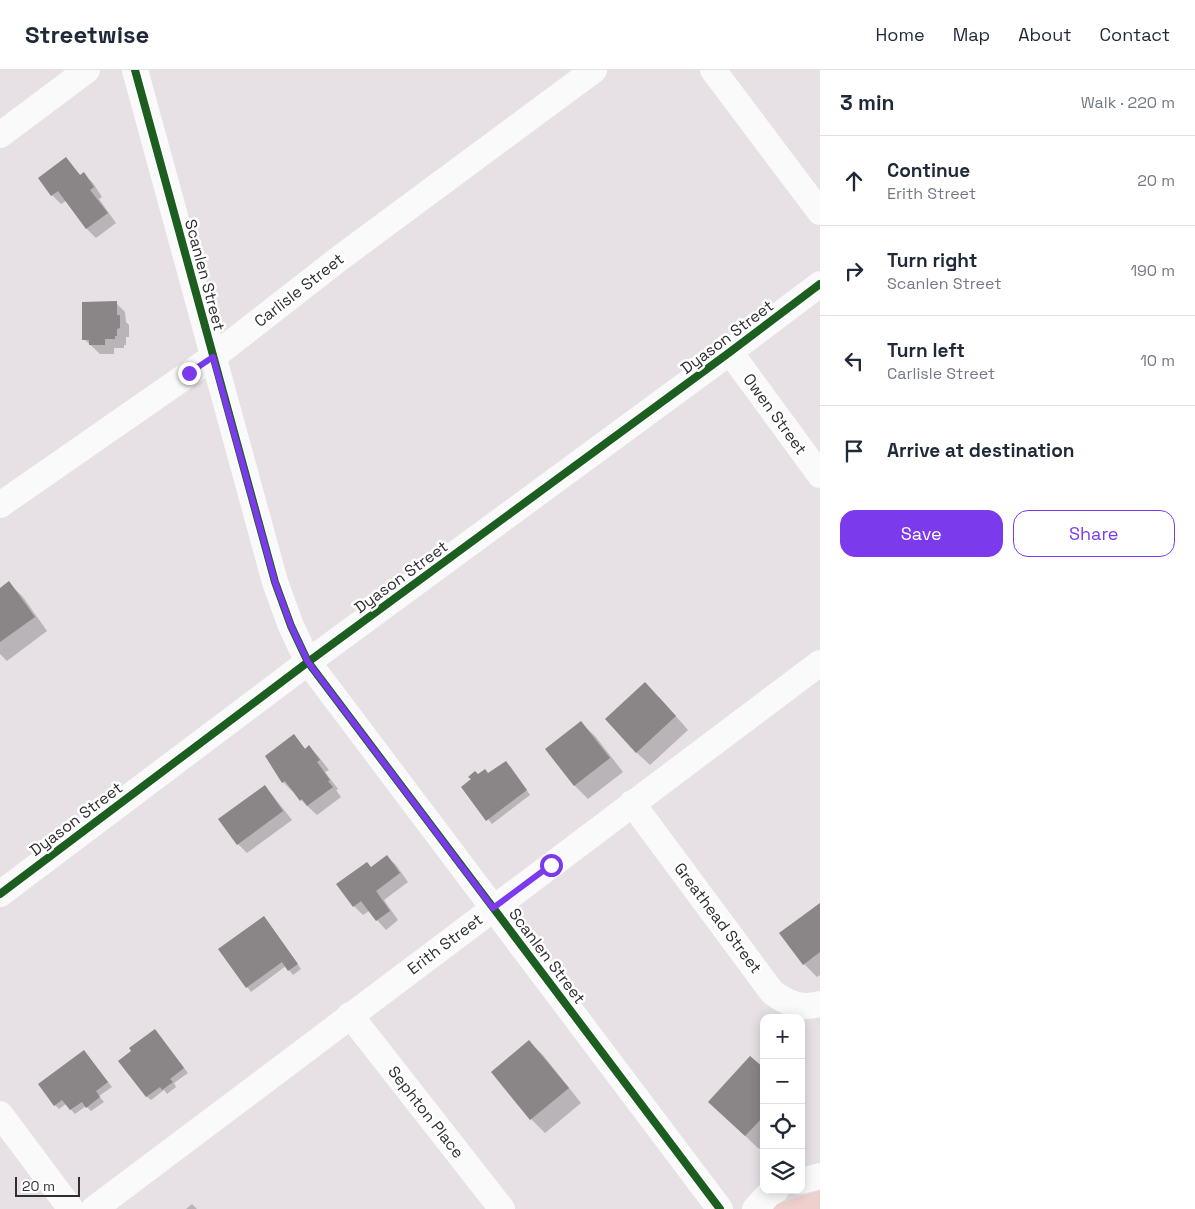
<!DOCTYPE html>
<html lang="en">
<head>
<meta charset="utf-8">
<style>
  body { margin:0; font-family:"Space Grotesk",sans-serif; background:#f6f6f7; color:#1f2937 }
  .controls { position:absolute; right:15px; bottom:15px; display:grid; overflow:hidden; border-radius:10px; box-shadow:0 2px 12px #0003 }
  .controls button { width:45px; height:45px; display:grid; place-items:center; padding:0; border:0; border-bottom:1px solid #e0e1e3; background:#fff; color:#1f2937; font:25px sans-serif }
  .scale { position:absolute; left:15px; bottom:12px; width:65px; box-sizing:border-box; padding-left:5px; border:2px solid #312e31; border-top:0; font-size:14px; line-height:18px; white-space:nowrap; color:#312e31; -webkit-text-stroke:4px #fff; paint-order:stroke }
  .stop { position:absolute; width:15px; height:15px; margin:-11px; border:4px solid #7c3aed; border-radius:50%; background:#fff }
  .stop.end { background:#7c3aed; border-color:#fff; box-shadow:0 1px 5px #0008 }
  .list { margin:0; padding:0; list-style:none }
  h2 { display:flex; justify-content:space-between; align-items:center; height:65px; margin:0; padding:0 20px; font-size:21px }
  h2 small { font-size:16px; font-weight:400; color:#747a83 }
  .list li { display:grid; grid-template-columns:32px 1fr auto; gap:15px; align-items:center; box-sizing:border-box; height:90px; padding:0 20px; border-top:1px solid #e0e1e3 }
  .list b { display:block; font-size:19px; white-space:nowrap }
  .list p { margin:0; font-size:16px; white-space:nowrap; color:#747a83 }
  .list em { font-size:16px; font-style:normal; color:#747a83 }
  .actions { display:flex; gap:10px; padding:15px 20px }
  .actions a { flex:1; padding:11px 0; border:1px solid #7c3aed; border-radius:15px; text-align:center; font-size:18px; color:#7c3aed }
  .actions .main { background:#7c3aed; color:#fff }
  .icon { flex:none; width:28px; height:28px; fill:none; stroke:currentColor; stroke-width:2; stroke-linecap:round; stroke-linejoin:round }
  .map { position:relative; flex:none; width:820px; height:1139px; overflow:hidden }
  header { display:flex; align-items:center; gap:30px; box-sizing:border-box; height:70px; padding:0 25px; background:#fff; border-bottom:1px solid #e0e1e3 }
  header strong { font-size:24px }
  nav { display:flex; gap:28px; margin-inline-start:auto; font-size:18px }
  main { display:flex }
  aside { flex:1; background:#fff }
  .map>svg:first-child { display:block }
  .green { fill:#f0d0cc }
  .shadow { fill:#0003 }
  .building { fill:#8a8587 }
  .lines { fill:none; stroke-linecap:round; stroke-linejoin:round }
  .minor { stroke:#fbfafb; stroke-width:26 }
  .cycleway-casing { stroke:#fff; stroke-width:11 }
  .cycleway { stroke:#1b5e20; stroke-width:8 }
  .route { stroke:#7c3aed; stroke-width:6 }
  .labels { text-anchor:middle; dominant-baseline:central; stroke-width:5; stroke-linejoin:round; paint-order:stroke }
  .street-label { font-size:16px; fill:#312e31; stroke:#fff }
</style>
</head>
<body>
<header>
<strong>Streetwise</strong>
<nav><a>Home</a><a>Map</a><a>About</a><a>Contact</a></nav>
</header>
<main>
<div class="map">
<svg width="820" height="1139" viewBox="0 0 820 1139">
  <rect width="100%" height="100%" fill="#e7e1e6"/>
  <path class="green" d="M820,1120V1139H765V1138Z"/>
  <g class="shadow">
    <path d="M66,89L81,106L84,104L93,113L102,127L99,129L116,153L96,168L87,159L66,131L61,134L52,125Z"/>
    <path d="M116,233L125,242L126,252L129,255V267H126V275H124V278H114V284H100L84,269Z"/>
    <path d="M9,513L23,527L47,561L7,591L0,584V520Z"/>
    <path d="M659,627L688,660L650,695L636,682Z"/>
    <path d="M581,653L595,666L623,702L588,729L574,715Z"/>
    <path d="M294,666L306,680L309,677L318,686L329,700L325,702L338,719L336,720L341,727L317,745L301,730L294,720L292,721L283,712Z"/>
    <path d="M510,696L530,725L492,754L463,717L478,706L489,705Z"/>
    <path d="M264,716L273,726L292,750L247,783L238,774Z"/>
    <path d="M387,786L396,795L408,812L384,830L398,850L386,860L369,841L363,845L354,836L371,798Z"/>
    <path d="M820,834V905L817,907L804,894Z"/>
    <path d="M268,852L301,899L293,905L286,896L251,922L220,880Z"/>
    <path d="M159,965L188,1003L174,1013L176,1017L167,1024L164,1020L151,1030L146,1026Z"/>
    <path d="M529,972L543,985L581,1033L545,1063L531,1049L493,1002Z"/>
    <path d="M84,981L112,1017L99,1026L104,1032L91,1041L86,1036L75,1044L66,1034L59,1039L55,1035Z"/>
    <path d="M764,1000V1074L759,1079L723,1045Z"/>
    <path d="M192,1134L197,1139H186Z"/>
  </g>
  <g class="building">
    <path d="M66,87L80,105L84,102L94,117L90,120L108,143L86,159L58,121L51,126L38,108Z"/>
    <path d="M117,231V245H120V258L117,259V266H115V269H105V275H89V270H82V232Z"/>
    <path d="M9,511L35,547L0,572V518Z"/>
    <path d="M645,612L676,646L636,683L605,649Z"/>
    <path d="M581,651L610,688L574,716L545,679Z"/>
    <path d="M294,664L305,679L309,675L320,690L317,692L330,710L328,711L333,717L307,736L302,729L300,731L285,711L282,713L265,686Z"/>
    <path d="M506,691L527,720L486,751L461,717L471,709L468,707L475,701L478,704L485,699L488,703Z"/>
    <path d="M265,715L283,741L237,775L218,749Z"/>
    <path d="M387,785L400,803L376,821L390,841L376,851L361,831L353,837L336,814L367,792L371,797Z"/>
    <path d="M820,833V882L803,895L779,863Z"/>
    <path d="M264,846L298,894L288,901L282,892L246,918L218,879Z"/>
    <path d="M155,959L184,998L170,1009L173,1012L162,1020L160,1017L146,1027L118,991L131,981L129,978Z"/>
    <path d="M529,970L569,1018L530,1050L491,1002Z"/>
    <path d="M84,980L108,1012L96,1021L100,1027L86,1038L82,1032L70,1040L62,1030L54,1036L38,1014Z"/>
    <path d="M750,986L764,998V1046L745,1066L708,1032Z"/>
  </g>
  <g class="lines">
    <g class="minor">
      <path d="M135,0L275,512L291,556L308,592L720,1139"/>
      <path d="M713,0L820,142"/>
      <path d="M0,65L87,0"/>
      <path d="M730,282L820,405"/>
      <path d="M0,435L213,287L340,188L594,0"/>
      <path d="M632,733L772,922C788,934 801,939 820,934"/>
      <path d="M0,824L308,592L730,282L820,214"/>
      <path d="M350,945L502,1139"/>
      <path d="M0,1044L71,1139"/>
      <path d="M801,1111L820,1106"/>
      <path d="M94,1139L820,593"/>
      <path d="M755,1139L769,1124L776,1120"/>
    </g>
    <defs>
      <g id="cycleway">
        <path d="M135,0L275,512L291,556L308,592L720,1139"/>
        <path d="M0,824L308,592L730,282L820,214"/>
      </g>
    </defs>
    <use href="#cycleway" class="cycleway-casing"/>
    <use href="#cycleway" class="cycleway"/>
  </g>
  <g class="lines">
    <path class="route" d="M189,303L213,287L275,512L291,556L308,592L493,838L551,795"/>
  </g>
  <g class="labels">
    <g class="street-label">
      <text transform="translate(205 205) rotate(75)">Scanlen Street</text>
      <text transform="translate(299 220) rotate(-38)">Carlisle Street</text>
      <text transform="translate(727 267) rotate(-37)">Dyason Street</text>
      <text transform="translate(775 344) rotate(54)">Owen Street</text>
      <text transform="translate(401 507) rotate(-36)">Dyason Street</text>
      <text transform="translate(76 749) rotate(-37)">Dyason Street</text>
      <text transform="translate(718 848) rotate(53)">Greathead Street</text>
      <text transform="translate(445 874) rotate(-37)">Erith Street</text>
      <text transform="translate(547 886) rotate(53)">Scanlen Street</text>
      <text transform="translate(426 1042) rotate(52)">Sephton Place</text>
    </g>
  </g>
</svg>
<div class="controls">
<button>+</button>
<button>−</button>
<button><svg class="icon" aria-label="locate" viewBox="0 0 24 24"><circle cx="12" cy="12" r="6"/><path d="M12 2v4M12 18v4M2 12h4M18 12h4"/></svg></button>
<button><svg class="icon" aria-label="layers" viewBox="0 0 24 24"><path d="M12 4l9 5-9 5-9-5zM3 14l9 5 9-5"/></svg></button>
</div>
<div class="scale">20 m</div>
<div class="stop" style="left:551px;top:795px"></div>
<div class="stop end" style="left:189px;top:303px"></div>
</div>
<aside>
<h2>3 min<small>Walk · 220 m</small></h2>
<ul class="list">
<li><svg class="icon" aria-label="ahead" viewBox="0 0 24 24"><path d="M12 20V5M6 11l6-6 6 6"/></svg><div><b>Continue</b><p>Erith Street</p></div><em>20 m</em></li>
<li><svg class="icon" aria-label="right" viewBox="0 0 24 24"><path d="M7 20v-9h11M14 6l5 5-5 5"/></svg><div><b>Turn right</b><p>Scanlen Street</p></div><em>190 m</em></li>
<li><svg class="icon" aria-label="left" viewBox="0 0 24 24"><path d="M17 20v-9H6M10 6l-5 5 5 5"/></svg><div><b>Turn left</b><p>Carlisle Street</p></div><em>10 m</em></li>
<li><svg class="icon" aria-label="arrive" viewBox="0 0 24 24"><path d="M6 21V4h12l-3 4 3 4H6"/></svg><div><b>Arrive at destination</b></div></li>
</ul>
<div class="actions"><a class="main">Save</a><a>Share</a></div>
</aside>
</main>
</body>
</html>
